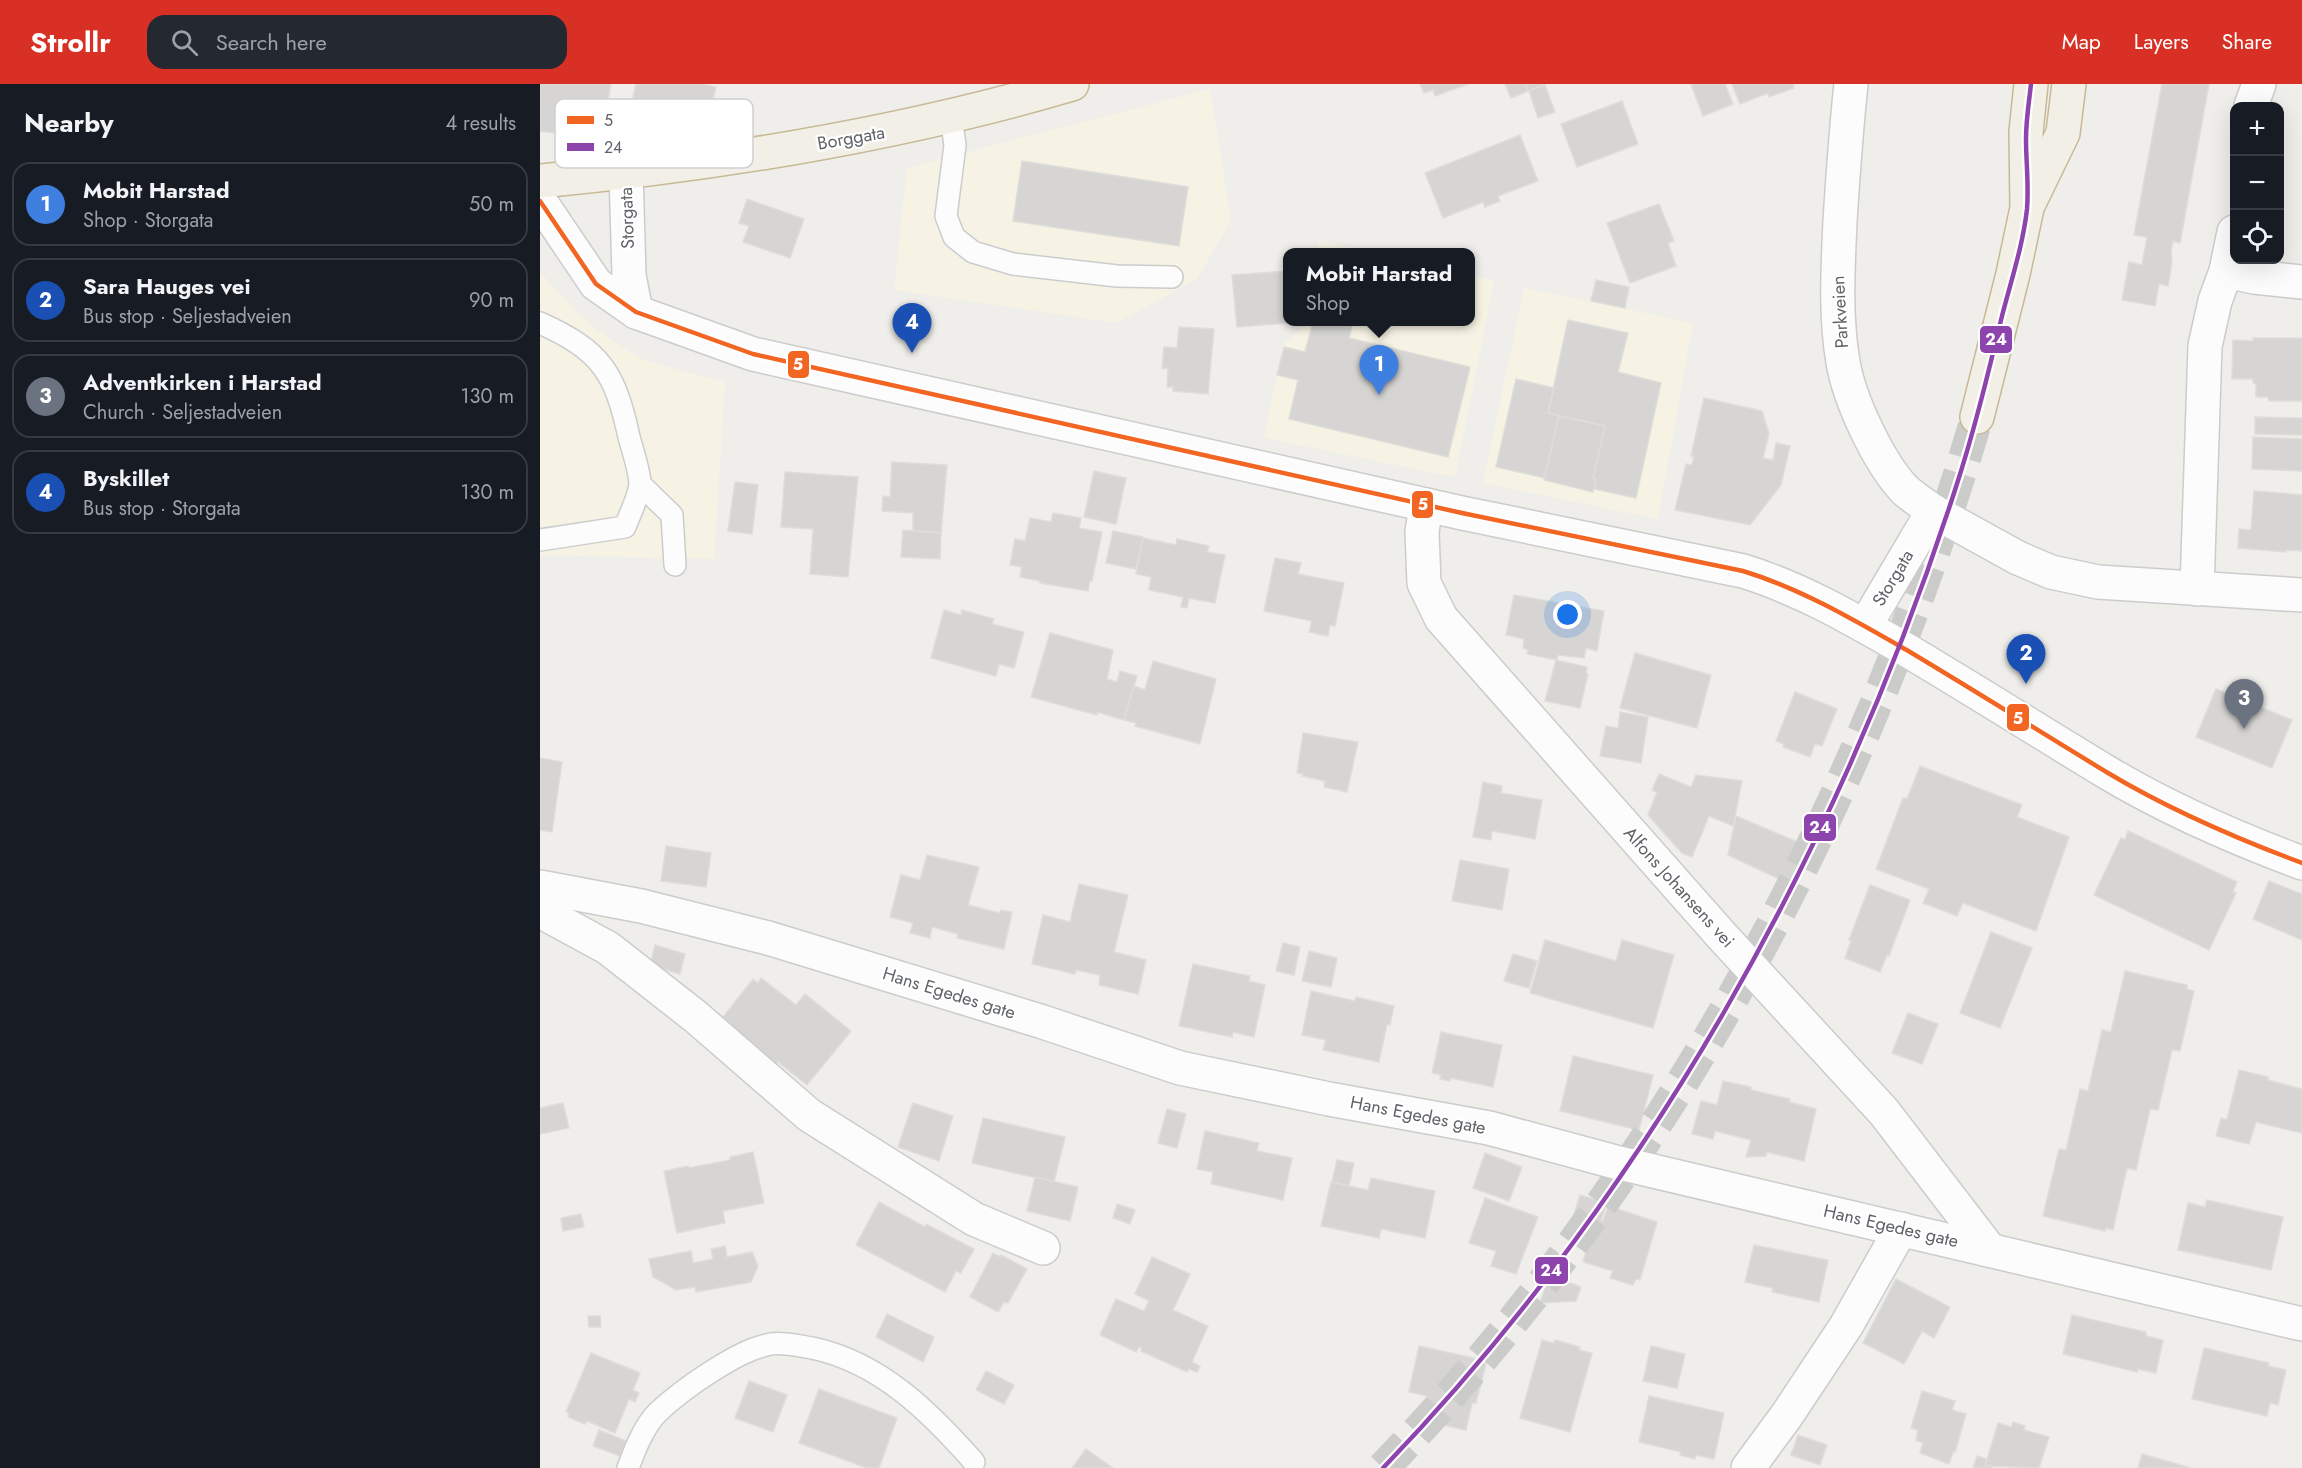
<!DOCTYPE html>
<html lang="en">
<head>
<meta charset="utf-8">
<style>
  body { margin:0; font-family:Jost,sans-serif; background:#242831; color:#f1f3f6 }
  .controls { position:absolute; right:18px; top:18px; display:grid; overflow:hidden; border-radius:12px; box-shadow:0 6px 24px #0002 }
  .controls button { width:54px; height:54px; display:grid; place-items:center; padding:0; border:0; border-bottom:2px solid #363941; background:#171b24; color:#f1f3f6; font:30px sans-serif }
  .you { position:absolute; left:1028px; top:531px; width:21px; height:21px; margin:-15px; border:4px solid #fff; border-radius:50%; background:#1a73e8; box-shadow:0 0 0 9px #1a73e833 }
  .badge { display:grid; place-items:center; width:39px; height:39px; border-radius:50%; background:#d93025; color:#fff; font-size:20px; font-weight:700 }
  .pin { position:absolute; translate:-50% -50px; filter:drop-shadow(0 2px 3px #0008) }
  .pin::after { content:''; position:absolute; top:32px; width:21px; height:18px; background:inherit; clip-path:polygon(0 0,100% 0,50% 100%) }
  .popup { position:absolute; left:743px; top:164px; width:192px; height:78px; box-sizing:border-box; display:grid; place-content:center; border-radius:12px; background:#171b24; filter:drop-shadow(0 2px 4px #0005); font-size:20px; white-space:nowrap; color:#9ea1a6 }
  .popup b { font-size:22px; color:#f1f3f6 }
  .popup::after { content:''; position:absolute; left:50%; top:100%; margin-left:-12px; border:12px solid transparent; border-top-color:#171b24 }
  .list { margin:0; padding:0; list-style:none }
  h2 { display:flex; justify-content:space-between; align-items:center; height:78px; margin:0; padding:0 24px; font-size:26px }
  h2 small { font-size:20px; font-weight:400; color:#9ea1a6 }
  .list li { display:grid; grid-template-columns:39px 1fr auto; gap:18px; align-items:center; box-sizing:border-box; height:84px; margin:0 12px 12px; padding:0 12px; border:2px solid #363941; border-radius:18px }
  .list b { display:block; font-size:22px; white-space:nowrap }
  .list p { margin:0; font-size:20px; white-space:nowrap; color:#9ea1a6 }
  .list em { font-size:20px; font-style:normal; color:#9ea1a6 }
  .icon { flex:none; width:33px; height:33px; fill:none; stroke:currentColor; stroke-width:2; stroke-linecap:round; stroke-linejoin:round }
  .map { position:relative; flex:none; width:1762px; height:1384px; overflow:hidden }
  header { display:flex; align-items:center; gap:36px; box-sizing:border-box; height:84px; padding:0 30px; background:#d93025; color:#fff }
  header strong { font-size:28px }
  nav { display:flex; gap:33px; margin-inline-start:auto; font-size:21px }
  .search { width:420px; height:54px; background:#242831; display:flex; align-items:center; gap:15px; box-sizing:border-box; padding:0 21px; border-radius:18px; color:#9ea1a6; font-size:22px }
  main { display:flex }
  aside { flex:1; background:#171b24 }
  .map>svg:first-child { display:block }
  .commercial { fill:#f7f3e4 }
  .building { fill:#d6d5d3; stroke:#deddd9; stroke-width:1.5 }
  .lines { fill:none; stroke-linecap:round; stroke-linejoin:round }
  .trunk-tunnel { stroke:#cbcbca; stroke-width:33; stroke-dasharray:33 16; stroke-linecap:butt }
  .service-casing { stroke:#cbcccc; stroke-width:24 }
  .minor-casing { stroke:#cbcccc; stroke-width:36 }
  .tertiary-casing { stroke:#cbcccc; stroke-width:36 }
  .trunk-casing { stroke:#c8b996; stroke-width:36 }
  .service { stroke:#fdfcfc; stroke-width:21 }
  .minor { stroke:#fdfcfc; stroke-width:33 }
  .tertiary { stroke:#fdfcfc; stroke-width:33 }
  .trunk { stroke:#f2f0e6; stroke-width:33 }
  .bus-1-casing { stroke:#fff; stroke-width:9 }
  .bus-2-casing { stroke:#fff; stroke-width:9 }
  .bus-1 { stroke:#f26522; stroke-width:4.5 }
  .bus-2 { stroke:#8e44ad; stroke-width:4.5 }
  .labels { text-anchor:middle; dominant-baseline:central; stroke-width:4.5; stroke-linejoin:round; paint-order:stroke }
  .street-label { font-size:18px; fill:#5f6368; stroke:#fff }
  .key { fill:#fff; stroke:#cfd0d2; stroke-width:1.5 }
  .key-label { font-size:16px; fill:#5f6368 }
  .line-badge { stroke:#fff; stroke-width:2 }
  .badge-label { font-size:16px; text-anchor:middle; font-weight:bold; fill:#fff }
</style>
</head>
<body>
<header>
<strong>Strollr</strong>
<div class="search"><svg class="icon" aria-label="search" viewBox="0 0 24 24"><circle cx="10" cy="10" r="6"/><path d="M15 15l6 6"/></svg>Search here</div>
<nav><a>Map</a><a>Layers</a><a>Share</a></nav>
</header>
<main>
<aside>
<h2>Nearby<small>4 results</small></h2>
<ul class="list">
<li><span class="badge" style="background:#3f7fe0">1</span><div><b>Mobit Harstad</b><p>Shop · Storgata</p></div><em>50 m</em></li>
<li><span class="badge" style="background:#1a4fb4">2</span><div><b>Sara Hauges vei</b><p>Bus stop · Seljestadveien</p></div><em>90 m</em></li>
<li><span class="badge" style="background:#6b7280">3</span><div><b>Adventkirken i Harstad</b><p>Church · Seljestadveien</p></div><em>130 m</em></li>
<li><span class="badge" style="background:#1a4fb4">4</span><div><b>Byskillet</b><p>Bus stop · Storgata</p></div><em>130 m</em></li>
</ul>
</aside>
<div class="map">
<svg width="1762" height="1384" viewBox="0 0 1762 1384">
  <rect width="100%" height="100%" fill="#efeeea"/>
  <g class="commercial">
    <path d="M670,5L691,136L657,195L577,239L354,206L367,84Z"/>
    <path d="M779,157L829,168H778Z"/>
    <path d="M0,188L38,230L72,257L106,277L185,298L174,475L0,471Z"/>
    <path d="M931,191L954,197L915,393L724,354L743,261L767,238H930Z"/>
    <path d="M984,204L1153,239L1118,435L943,399Z"/>
  </g>
  <g class="building">
    <path d="M0,0H71L64,39L38,36L37,52L0,47Z"/>
    <path d="M96,0H161L176,3L171,23L162,21L160,30L150,28L147,43L74,27L73,21L76,17L92,18Z"/>
    <path d="M880,0H928L895,12L893,6L884,9Z"/>
    <path d="M965,0H985L988,7L971,14Z"/>
    <path d="M985,0H1006L988,7Z"/>
    <path d="M1151,0H1185L1193,20L1163,32Z"/>
    <path d="M1192,0H1253L1254,4L1229,13L1228,9L1200,20Z"/>
    <path d="M1622,0H1669L1640,159L1633,157L1631,168L1632,178L1628,202L1619,200L1615,222L1582,216L1589,178L1602,181L1607,153L1594,151Z"/>
    <path d="M1005,1L1015,28L998,34L989,7Z"/>
    <path d="M1082,17L1098,60L1037,83L1021,40Z"/>
    <path d="M980,51L998,97L958,112L960,117L945,123L943,118L903,134L885,89Z"/>
    <path d="M482,77L648,103L639,162L473,137Z"/>
    <path d="M207,115L264,135L250,174L203,158L209,142L199,139Z"/>
    <path d="M1119,120L1134,157L1128,159L1136,182L1090,199L1067,139Z"/>
    <path d="M748,187V238H762L697,243L692,191Z"/>
    <path d="M1056,196L1089,203L1085,224L1051,217Z"/>
    <path d="M1028,236L1088,249L1078,288L1121,299L1096,414L1054,405L1056,395L1053,394L1065,342L1008,329Z"/>
    <path d="M773,238H796L812,241L809,254L930,283L908,373L749,335L758,296L737,291L744,263L765,268Z"/>
    <path d="M639,243L674,245L668,310L633,307V303H627L628,285L622,284L624,263L637,264Z"/>
    <path d="M1713,254H1762V317H1729L1728,313H1716V300L1713,299V295H1692L1693,256L1713,257Z"/>
    <path d="M976,295L1014,304L1008,329L1019,332L1005,394L956,383Z"/>
    <path d="M1164,314L1222,327L1229,350L1223,374L1233,376L1236,359L1250,362L1241,401L1210,441L1135,426L1146,380L1152,381L1154,372H1151Z"/>
    <path d="M1019,332L1065,342L1053,394L1056,395L1053,408L1004,396Z"/>
    <path d="M1715,333L1762,334V351L1715,350Z"/>
    <path d="M1713,353L1762,355V387L1712,385Z"/>
    <path d="M352,378L407,381L401,449L373,447V429L342,427L343,412L350,413Z"/>
    <path d="M554,387L586,394L576,440L544,433Z"/>
    <path d="M245,388L318,393L308,493L270,490L273,445L241,443Z"/>
    <path d="M195,398L218,401L212,450L188,447Z"/>
    <path d="M1714,407L1762,411V467L1746,466V468L1698,464L1699,445L1711,446Z"/>
    <path d="M513,429L541,434L539,444L562,448L552,497H550L548,507L500,499V497L480,493L482,483L470,481L475,455L485,457L490,434L511,438Z"/>
    <path d="M363,446L401,449L400,475L361,473Z"/>
    <path d="M573,447L603,453L596,485L566,479Z"/>
    <path d="M603,454L636,461L637,455L669,462L667,468L685,471L675,519L649,514L647,524L641,523L643,513L609,506L611,493L596,490Z"/>
    <path d="M735,474L761,479L758,490L804,499L795,542L790,541L788,552L769,548L772,537L724,527Z"/>
    <path d="M974,511L1064,527L1057,567L1046,564L1044,574L1018,571L1017,576L987,570L988,566L983,564L984,555L966,551Z"/>
    <path d="M404,526L421,531L422,526L454,535L452,540L484,548L474,584L459,580L456,592L391,574Z"/>
    <path d="M510,549L573,566L567,595L577,598L580,587L597,592L584,636L557,628V631L491,613Z"/>
    <path d="M1095,569L1171,591L1157,644L1080,624Z"/>
    <path d="M1016,576L1047,583L1046,589L1048,590L1040,624L1005,617Z"/>
    <path d="M613,577L676,595L660,660L595,642L596,639L584,636L594,602L605,606Z"/>
    <path d="M1676,605L1752,636L1732,684L1656,653Z"/>
    <path d="M1255,608L1297,625L1282,662L1275,660L1270,673L1243,663L1244,660L1236,657Z"/>
    <path d="M1080,628L1108,633L1101,679L1060,672L1066,642L1078,644Z"/>
    <path d="M763,649L818,658L807,708L784,703L785,697L762,692L763,690L757,689Z"/>
    <path d="M0,674L22,678L12,748L0,746Z"/>
    <path d="M1380,682L1482,721L1477,733L1529,753L1496,847L1423,819L1417,832L1383,819L1389,805L1336,785L1363,714L1367,715Z"/>
    <path d="M1119,690L1151,703L1156,691L1202,697L1193,742L1169,732L1152,773L1142,769L1108,731L1117,708L1112,706Z"/>
    <path d="M943,698L962,702L961,709L1002,716L995,755L952,747L951,756L933,753Z"/>
    <path d="M1196,732L1267,762L1250,800L1188,771Z"/>
    <path d="M1588,747L1697,798L1693,808L1696,809L1669,866L1554,811L1581,754L1585,756Z"/>
    <path d="M126,762L171,769L166,803L121,797Z"/>
    <path d="M387,771L439,783L428,821L460,829L461,826L472,828L464,865L417,854L418,850L392,843L390,854L370,849L373,839L350,833L361,791L380,796Z"/>
    <path d="M920,776L969,785L962,826L912,817Z"/>
    <path d="M1729,797L1762,810V856L1713,835Z"/>
    <path d="M539,800L588,811L574,868L606,876L598,910L559,901L560,891L536,886L535,890L492,880L503,831L530,838Z"/>
    <path d="M1330,801L1370,816L1349,872L1347,871L1340,888L1305,874L1311,857L1309,856Z"/>
    <path d="M1451,848L1492,864L1460,944L1420,929Z"/>
    <path d="M1005,856L1076,877L1082,856L1134,871L1113,944L990,909Z"/>
    <path d="M743,859L760,863L754,891L736,887Z"/>
    <path d="M115,861L145,870L140,890L110,881Z"/>
    <path d="M769,867L797,874L791,903L762,897Z"/>
    <path d="M973,870L997,877L989,904L964,897Z"/>
    <path d="M653,880L710,892L709,897L725,901L714,953L693,948L692,953L639,942Z"/>
    <path d="M1585,887L1647,901V905L1654,907L1640,967L1632,966L1618,1026L1610,1025L1596,1086L1587,1084L1573,1146L1566,1144L1565,1147L1503,1132L1519,1065L1526,1066L1540,1005L1548,1007L1562,946L1571,948Z"/>
    <path d="M221,894L256,921L265,910L311,947L267,1001L238,978L235,981L180,937L213,895L218,899Z"/>
    <path d="M771,907L815,917L816,913L854,922L850,941L847,940L839,978L783,966L786,956L762,951Z"/>
    <path d="M1368,929L1398,940L1382,980L1352,969Z"/>
    <path d="M901,948L962,961L953,1003L911,994L910,997L900,995L901,991L892,989Z"/>
    <path d="M1033,972L1113,991L1099,1046L1020,1027Z"/>
    <path d="M1699,986L1728,993V996L1762,1005V1049L1716,1038L1709,1060L1676,1052L1681,1034L1687,1036Z"/>
    <path d="M1183,997L1211,1003V1006L1250,1015L1249,1018L1276,1025L1264,1077L1227,1068L1226,1072L1206,1073L1211,1056L1175,1047L1173,1055L1152,1050L1161,1017L1177,1021Z"/>
    <path d="M23,1019L29,1044L0,1050V1024Z"/>
    <path d="M373,1019L413,1032L399,1077L358,1063Z"/>
    <path d="M627,1025L646,1030L637,1064L618,1059Z"/>
    <path d="M443,1034L525,1053L514,1098L432,1079Z"/>
    <path d="M665,1047L719,1059L717,1067L752,1074L743,1116L671,1100L673,1088L657,1085Z"/>
    <path d="M213,1068L224,1119L183,1127L185,1139L137,1149L124,1087L148,1082L149,1084L190,1076V1073Z"/>
    <path d="M945,1069L982,1083L969,1117L933,1104Z"/>
    <path d="M797,1076L814,1079L809,1102L792,1098Z"/>
    <path d="M495,1093L538,1103L530,1137L487,1127Z"/>
    <path d="M831,1094L895,1107L885,1154L841,1145L839,1154L781,1142L791,1098L828,1106Z"/>
    <path d="M1040,1111L1067,1119L1061,1136L1063,1137L1068,1122L1117,1138L1100,1196L1096,1195L1093,1201L1070,1194L1073,1187L1043,1178L1049,1157L1028,1150Z"/>
    <path d="M945,1114L998,1133L976,1190L951,1182L956,1167L929,1159Z"/>
    <path d="M1667,1116L1743,1133L1731,1186L1638,1166L1648,1119L1665,1123Z"/>
    <path d="M339,1118L385,1143L386,1140L434,1165L421,1189L416,1187L405,1208L316,1161Z"/>
    <path d="M577,1120L595,1126L590,1140L573,1134Z"/>
    <path d="M41,1130L44,1143L23,1147L21,1134Z"/>
    <path d="M1214,1161L1288,1176L1279,1218L1232,1208L1233,1204L1205,1198Z"/>
    <path d="M185,1162L187,1173L212,1168L218,1182L211,1198L156,1208L155,1203L136,1206L113,1193L109,1175L151,1167L153,1179L173,1175L171,1165Z"/>
    <path d="M453,1169L460,1173L461,1171L487,1185L468,1219L464,1218L458,1228L430,1213Z"/>
    <path d="M612,1173L650,1190L633,1226L668,1242L652,1278L660,1282L657,1288L649,1285L647,1288L601,1267L602,1264L599,1263L596,1268L560,1251L576,1215L604,1227L609,1217L595,1210Z"/>
    <path d="M1009,1191L1041,1203L1036,1217L1000,1219Z"/>
    <path d="M1356,1195L1410,1223L1394,1254L1382,1247L1364,1280L1323,1259Z"/>
    <path d="M347,1230L394,1253L383,1278L336,1253Z"/>
    <path d="M1532,1231L1606,1248V1252L1623,1256L1616,1289L1598,1285L1597,1288L1523,1270Z"/>
    <path d="M48,1232H60L61,1243H49Z"/>
    <path d="M1002,1256L1014,1259L1015,1256L1040,1263L1039,1266L1052,1269L1030,1348L980,1334Z"/>
    <path d="M879,1262L938,1275V1278L946,1280L936,1319H932L926,1346L893,1339L894,1330L885,1328L887,1312L869,1308Z"/>
    <path d="M1111,1262L1145,1270L1137,1304L1103,1297Z"/>
    <path d="M1664,1264L1729,1279L1728,1282L1746,1286L1738,1321L1730,1319L1727,1332L1652,1315Z"/>
    <path d="M51,1269L100,1289L93,1306L99,1309L95,1318L89,1315L75,1349L47,1337L45,1340L28,1333L29,1329L26,1328Z"/>
    <path d="M446,1287L474,1301L464,1320L436,1306Z"/>
    <path d="M209,1297L247,1311L233,1348L195,1334Z"/>
    <path d="M279,1305L357,1334L339,1384H327L259,1359Z"/>
    <path d="M1382,1307L1415,1317L1412,1326L1426,1330L1415,1368H1413L1409,1380L1380,1369L1383,1359L1376,1356L1378,1346L1371,1344Z"/>
    <path d="M1109,1312L1184,1329L1174,1375L1156,1371L1155,1375L1140,1371L1141,1368L1099,1358Z"/>
    <path d="M1473,1338L1485,1342L1484,1346L1509,1353L1499,1384L1445,1382L1458,1339L1471,1343Z"/>
    <path d="M59,1346L86,1357L80,1372L53,1362Z"/>
    <path d="M1258,1351L1287,1361L1280,1381L1251,1371Z"/>
    <path d="M546,1365L573,1384H532Z"/>
    <path d="M1602,1370L1651,1384H1598Z"/>
    <path d="M1437,1372L1447,1375L1445,1382L1451,1381L1453,1384H1433Z"/>
  </g>
  <g class="lines">
    <path class="trunk-tunnel" d="M843,1384C1126,1091 1323,722 1437,333"/>
    <defs>
      <g id="service">
        <path d="M411,33L415,61L406,132L414,153L433,168L473,180L577,192L632,193"/>
        <path d="M0,239C62,267 75,289 89,353C93,368 99,384 100,399C100,410 89,432 85,443L0,456"/>
        <path d="M100,400L132,431L135,481"/>
        <path d="M88,1384C95,1365 104,1342 118,1328C133,1314 152,1300 169,1289C188,1277 209,1264 231,1260C244,1258 259,1262 272,1264C340,1278 390,1328 434,1378"/>
      </g>
      <g id="minor">
        <path d="M1311,0C1306,46 1303,91 1300,137C1298,184 1295,232 1303,278C1309,315 1338,377 1364,405C1372,413 1384,420 1393,427"/>
        <path d="M1711,22L1719,0"/>
        <path d="M1686,187L1714,193L1762,198"/>
        <path d="M886,421L882,448L884,499L901,534L1182,852L1344,1028L1449,1165"/>
        <path d="M1657,505L1665,262L1675,217L1686,187L1694,148"/>
        <path d="M1325,542L1393,427L1478,474L1511,488L1558,498L1762,511"/>
        <path d="M0,803L101,822L228,854L503,938L640,984L789,1015L949,1044L1075,1078L1762,1240"/>
        <path d="M0,827L68,864L156,933L269,1031L434,1135L503,1164"/>
        <path d="M1208,1384L1247,1331L1306,1242L1361,1145"/>
      </g>
      <g id="tertiary">
        <path d="M86,89L89,191L96,228"/>
        <path d="M0,117L56,200L96,228L213,270L922,429L1203,487C1262,505 1316,537 1370,568C1437,608 1502,649 1568,689C1630,726 1695,754 1762,779"/>
      </g>
      <g id="trunk">
        <path d="M0,97C180,80 358,51 532,0"/>
        <path d="M1490,117L1523,49L1529,0"/>
        <path d="M1437,333L1473,190L1487,124L1486,48L1491,0"/>
      </g>
    </defs>
    <use href="#service" class="service-casing"/>
    <use href="#minor" class="minor-casing"/>
    <use href="#tertiary" class="tertiary-casing"/>
    <use href="#trunk" class="trunk-casing"/>
    <use href="#service" class="service"/>
    <use href="#minor" class="minor"/>
    <use href="#tertiary" class="tertiary"/>
    <use href="#trunk" class="trunk"/>
    <defs>
      <path id="bus-1" d="M0,117L56,200L96,228L213,270L922,429L1203,487C1262,505 1316,537 1370,568C1437,608 1502,649 1568,689C1630,726 1695,754 1762,779"/>
      <path id="bus-2" d="M843,1384C1108,1109 1298,767 1415,406C1434,348 1448,290 1462,232C1471,197 1483,161 1487,125C1489,102 1486,78 1486,55C1486,36 1489,18 1491,0"/>
    </defs>
    <use href="#bus-1" class="bus-1-casing"/>
    <use href="#bus-2" class="bus-2-casing"/>
    <use href="#bus-1" class="bus-1"/>
    <use href="#bus-2" class="bus-2"/>
  </g>
  <g class="labels">
    <g class="street-label">
      <text transform="translate(311 54) rotate(-10)">Borggata</text>
      <text transform="translate(87 134) rotate(-92)">Storgata</text>
      <text transform="translate(1300 228) rotate(-93)">Parkveien</text>
      <text transform="translate(1353 494) rotate(-59)">Storgata</text>
      <text transform="translate(1139 803) rotate(48)">Alfons Johansens vei</text>
      <text transform="translate(409 909) rotate(17)">Hans Egedes gate</text>
      <text transform="translate(878 1031) rotate(11)">Hans Egedes gate</text>
      <text transform="translate(1351 1142) rotate(13)">Hans Egedes gate</text>
    </g>
  </g>
  <rect x="15" y="15" width="198" height="69" rx="9" class="key"/>
  <rect x="27" y="32" width="27" height="8" fill="#f26522"/>
  <rect x="27" y="59" width="27" height="8" fill="#8e44ad"/>
  <g class="key-label">
    <text x="64" y="42">5</text>
    <text x="64" y="69">24</text>
  </g>
  <g class="line-badge">
    <rect x="1439" y="241" width="34" height="29" rx="6" fill="#8e44ad"/>
    <rect x="247" y="266" width="23" height="29" rx="6" fill="#f26522"/>
    <rect x="871" y="406" width="23" height="29" rx="6" fill="#f26522"/>
    <rect x="1466" y="619" width="24" height="29" rx="6" fill="#f26522"/>
    <rect x="1263" y="729" width="34" height="29" rx="6" fill="#8e44ad"/>
    <rect x="994" y="1172" width="35" height="29" rx="6" fill="#8e44ad"/>
  </g>
  <g class="badge-label">
    <text x="1456" y="261">24</text>
    <text x="258" y="286">5</text>
    <text x="883" y="426">5</text>
    <text x="1478" y="640">5</text>
    <text x="1280" y="749">24</text>
    <text x="1011" y="1192">24</text>
  </g>
</svg>
<div class="controls">
<button>+</button>
<button>−</button>
<button><svg class="icon" aria-label="locate" viewBox="0 0 24 24"><circle cx="12" cy="12" r="6"/><path d="M12 2v4M12 18v4M2 12h4M18 12h4"/></svg></button>
</div>
<div class="you"></div>
<div class="pin badge" style="left:839px;top:311px;background:#3f7fe0">1</div>
<div class="popup"><b>Mobit Harstad</b>Shop</div>
<div class="pin badge" style="left:1486px;top:600px;background:#1a4fb4">2</div>
<div class="pin badge" style="left:1704px;top:645px;background:#6b7280">3</div>
<div class="pin badge" style="left:372px;top:269px;background:#1a4fb4">4</div>
</div>
</main>
</body>
</html>
